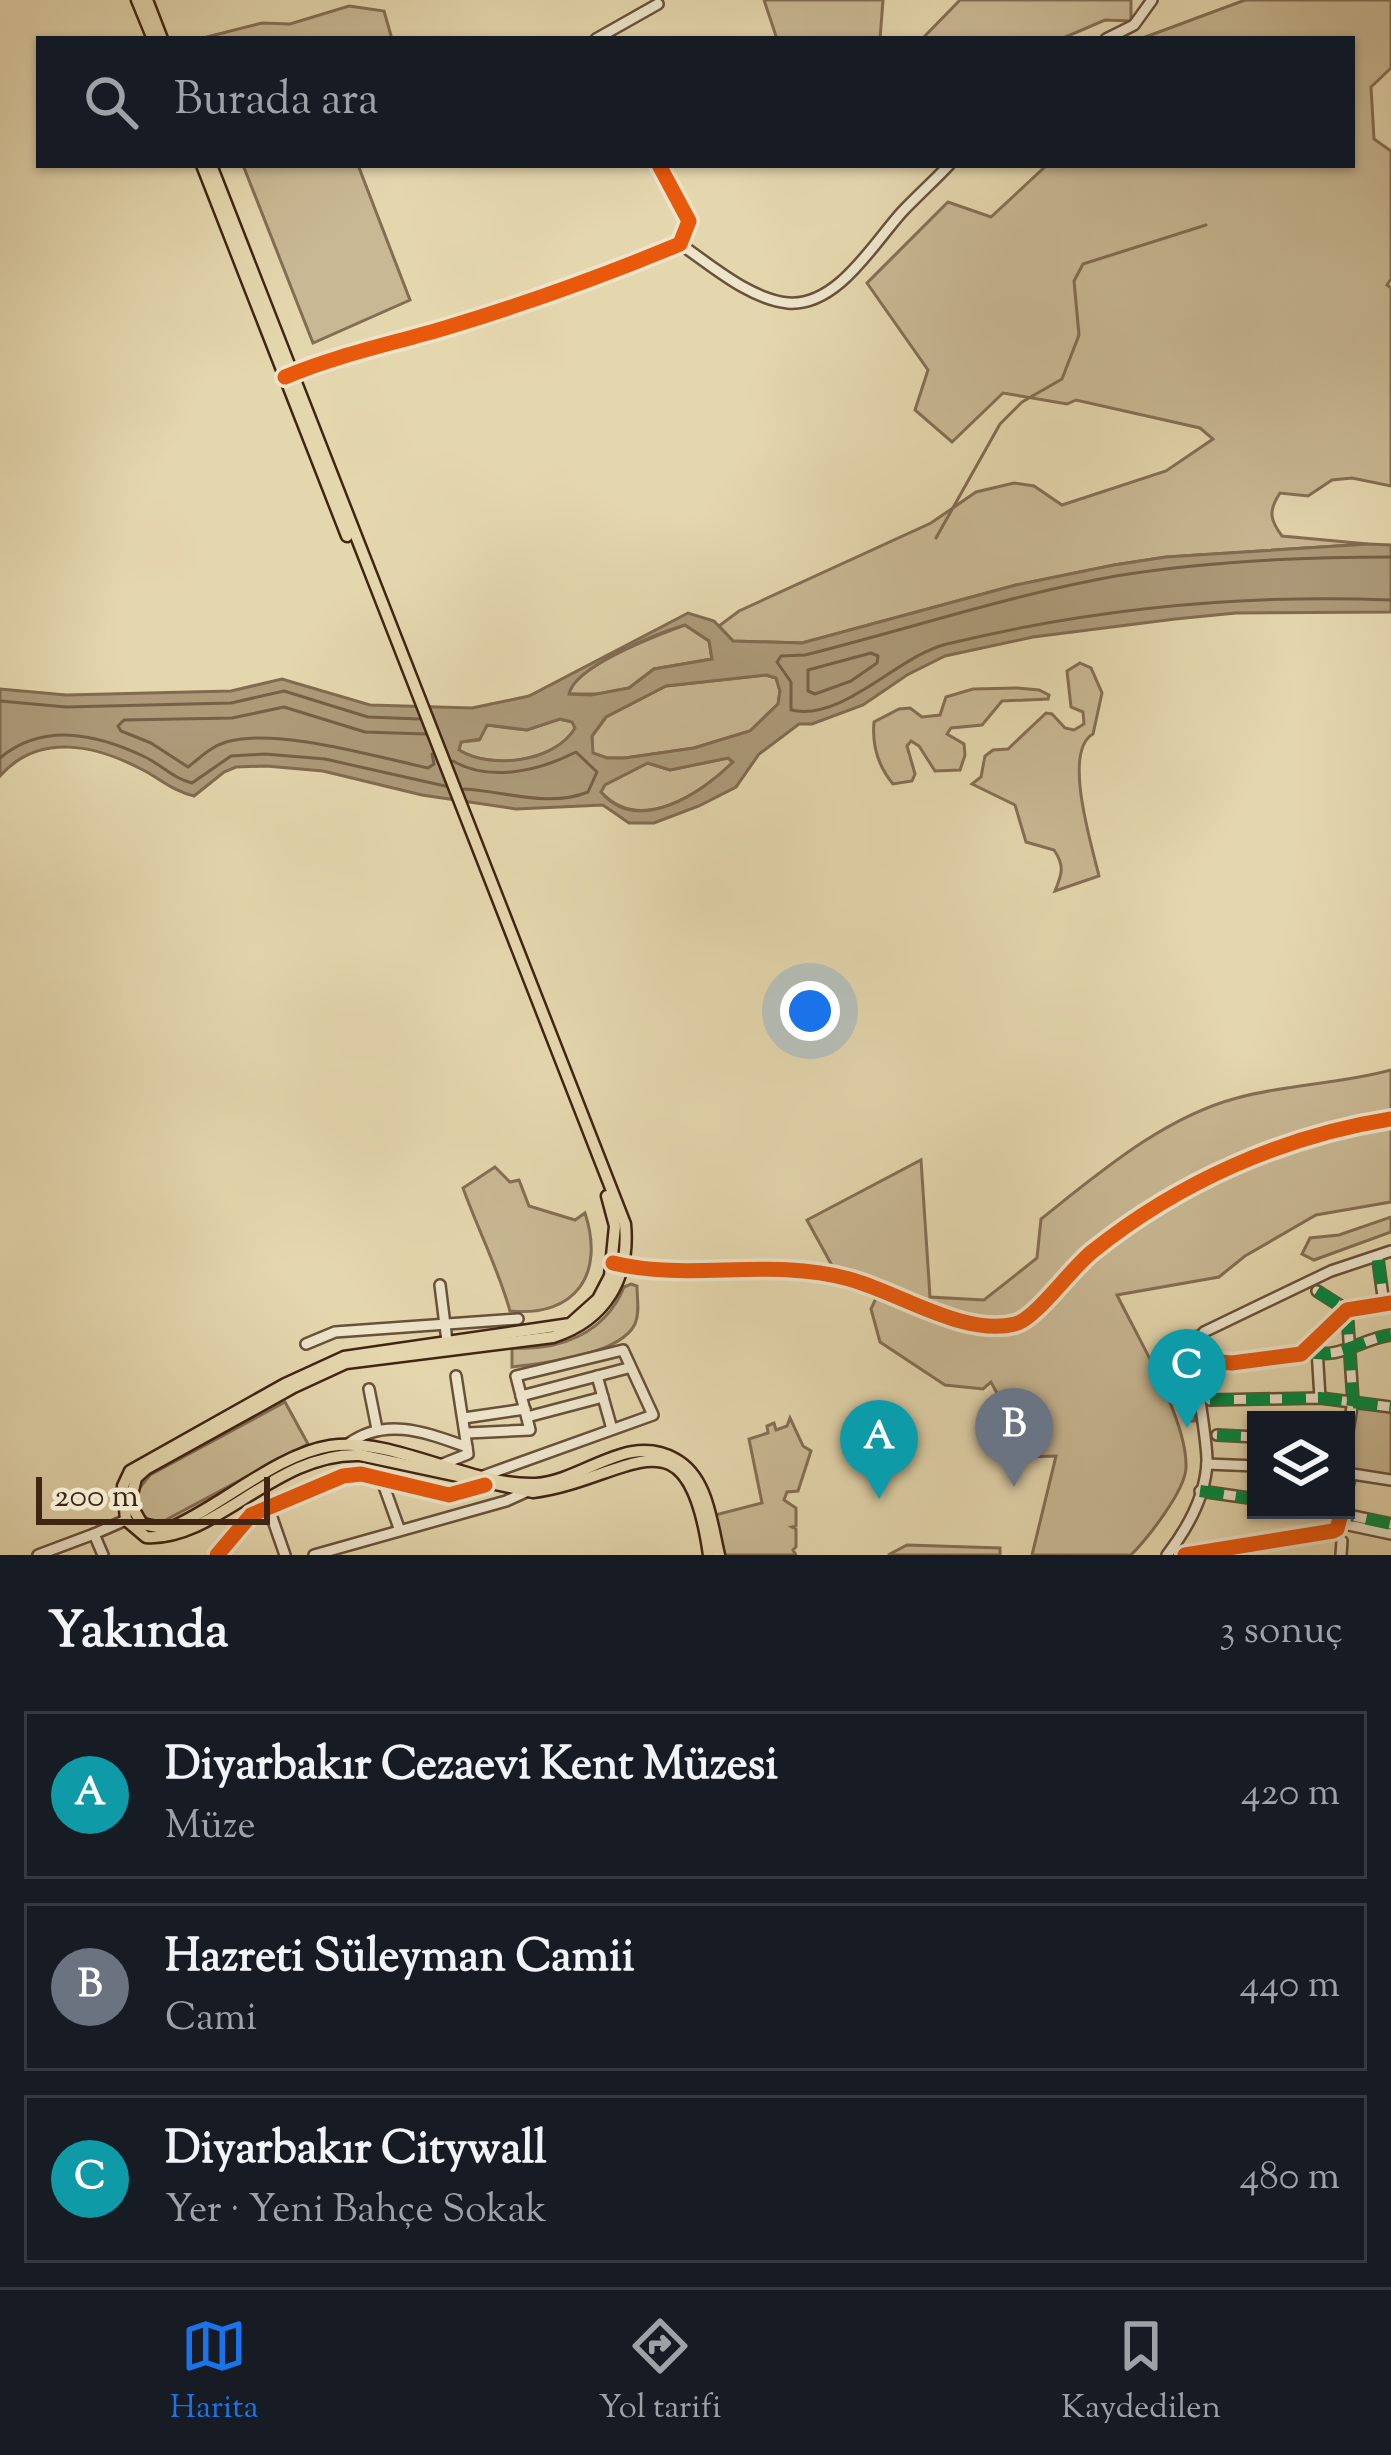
<!DOCTYPE html>
<html lang="tr">
<head>
<meta charset="utf-8">
<style>
  body { margin:0; font-family:"Sorts Mill Goudy",serif; background:#20242c; color:#f1f3f6 }
  .controls { position:absolute; right:36px; bottom:36px; display:grid; overflow:hidden; border-radius:0px; box-shadow:0 3px 9px #0004 }
  .controls button { width:108px; height:108px; display:grid; place-items:center; padding:0; border:0; border-bottom:3px solid #363941; background:#171b24; color:#f1f3f6; font:60px sans-serif }
  .scale { position:absolute; left:36px; bottom:30px; width:234px; box-sizing:border-box; padding-left:12px; border:6px solid #402513; border-top:0; font-size:33px; line-height:42px; white-space:nowrap; color:#402513; -webkit-text-stroke:9px #ede4ca; paint-order:stroke }
  .you { position:absolute; left:810px; top:1011px; width:42px; height:42px; margin:-30px; border:9px solid #fff; border-radius:50%; background:#1a73e8; box-shadow:0 0 0 18px #1a73e833 }
  .badge { display:grid; place-items:center; width:78px; height:78px; border-radius:50%; background:#1a73e8; color:#fff; font-size:39px; font-weight:700 }
  .pin { position:absolute; translate:-50% -99px; filter:drop-shadow(0 3px 6px #0008) }
  .pin::after { content:''; position:absolute; top:63px; width:42px; height:36px; background:inherit; clip-path:polygon(0 0,100% 0,50% 100%) }
  .list { margin:0; padding:0; list-style:none }
  h2 { display:flex; justify-content:space-between; align-items:center; height:156px; margin:0; padding:0 48px; font-size:51px }
  h2 small { font-size:39px; font-weight:400; color:#9ea1a6 }
  .list li { display:grid; grid-template-columns:78px 1fr auto; gap:36px; align-items:center; box-sizing:border-box; height:168px; margin:0 24px 24px; padding:0 24px; border:3px solid #363941; border-radius:0px }
  .list b { display:block; font-size:45px; white-space:nowrap }
  .list p { margin:0; font-size:39px; white-space:nowrap; color:#9ea1a6 }
  .list em { font-size:39px; font-style:normal; color:#9ea1a6 }
  .icon { flex:none; width:66px; height:66px; fill:none; stroke:currentColor; stroke-width:2; stroke-linecap:round; stroke-linejoin:round }
  .map { position:relative; flex:none; width:1391px; height:1555px; overflow:hidden }
  .search { position:absolute; background:#171b24; box-shadow:0 3px 9px #0004; left:36px; right:36px; top:36px; height:132px; display:flex; align-items:center; gap:30px; box-sizing:border-box; padding:0 42px; border-radius:0px; color:#9ea1a6; font-size:45px }
  .sheet { height:732px; background:#171b24 }
  nav { display:flex; justify-content:space-around; align-items:center; box-sizing:border-box; height:168px; border-top:3px solid #363941; background:#171b24; font-size:33px; color:#9ea1a6 }
  nav a { display:grid; justify-items:center; gap:6px }
  nav .on { color:#1a73e8 }
  .map>svg:first-child { display:block }
  .green { fill:#c8b893; stroke:#846e53; stroke-width:3 }
  .water { fill:#ac9a79; stroke:#816b50; stroke-width:3; fill-rule:evenodd }
  .lines { fill:none; stroke-linecap:round; stroke-linejoin:round }
  .shore { stroke:#766046; stroke-width:3 }
  .stream { stroke:#816b50; stroke-width:3 }
  .minor-casing { stroke:#69513a; stroke-width:14 }
  .major-casing { stroke:#402513; stroke-width:15 }
  .minor { stroke:#ede4ca; stroke-width:9 }
  .major { stroke:#e4d6ad; stroke-width:10 }
  .quiet { stroke:#00873e; stroke-width:12; stroke-dasharray:24 12; stroke-linecap:butt }
  .cycleway-casing { stroke:#ede4ca; stroke-width:22 }
  .cycleway { stroke:#e8590c; stroke-width:15 }
</style>
</head>
<body>
<div class="map">
<svg width="1391" height="1555" viewBox="0 0 1391 1555">
  <rect width="100%" height="100%" fill="#e4d6ad"/>
  <filter id="stains"><feTurbulence type="fractalNoise" baseFrequency=".00167" numOctaves="4"/><feColorMatrix values="0 0 0 0 .2 0 0 0 0 .09 0 0 0 0 .02 0 0 0 .5 -.17"/></filter>
  <radialGradient id="worn" r=".72"><stop offset=".6" stop-color="#630" stop-opacity="0"/><stop offset="1" stop-color="#630" stop-opacity=".3"/></radialGradient>
  <g class="green">
    <path d="M764,0H883L880,39H777Z"/>
    <path d="M960,0H1131V21L1105,20L1061,39H922Z"/>
    <path d="M1245,0H1391V68L1371,87L1374,139L1391,151V279L1387,285L1391,288V486L1352,478L1332,480L1308,496L1280,493C1268,511 1270,520 1282,536L1368,544L1166,557L1114,565L1016,585L802,643L733,641L719,626L739,611L931,523L976,492L1014,483L1034,486L1062,505L1166,471L1213,439L1200,428L1076,400L1067,404L1003,393L952,442L915,410L928,370L867,283L948,202L991,217L1047,165H1352V39H1140Z"/>
    <path d="M349,6L384,11L392,39H199L262,23L290,24Z"/>
    <path d="M243,165H358L410,300L313,343Z"/>
    <path d="M685,625L709,641L712,659L654,669L629,688L599,694H569C574,666 658,635 685,625Z"/>
    <path d="M1080,663L1091,668L1102,693L1093,734C1062,751 1092,846 1099,876L1055,891C1062,874 1065,866 1054,850L1026,842L1015,805L972,784L981,777L985,756L993,750L1008,749L1046,713L1052,714L1065,728L1074,730L1084,724L1083,712L1071,707L1067,671Z"/>
    <path d="M766,675L776,678L780,691L778,704L750,731L694,748L625,758H607L592,753V736L606,717L666,686Z"/>
    <path d="M1017,688L1039,690L1049,695L1048,699L1002,701L982,725L951,728L947,734L964,744L965,755L960,770L935,771L919,746L911,741L907,746L915,774L912,781L893,784C878,766 872,744 874,722L899,709L910,708L922,717L940,715L946,697L973,689Z"/>
    <path d="M559,719L573,722L575,729C555,762 491,770 459,750L461,742L479,740L487,725L527,730Z"/>
    <path d="M728,758L733,763C700,793 641,835 601,792L604,785L647,763L670,770Z"/>
    <path d="M1391,1070V1202L1316,1215L1245,1256L1219,1277L1117,1295C1138,1338 1188,1421 1186,1468C1185,1491 1147,1539 1131,1555H1032L1056,1456L1025,1457V1425H1014L991,1382L983,1389L945,1385L880,1342L871,1309L883,1283L835,1271L807,1220L921,1160L930,1297L984,1300L1037,1258L1041,1219C1099,1173 1164,1117 1237,1098C1287,1084 1340,1084 1391,1070Z"/>
    <path d="M495,1167L510,1182L519,1180L529,1206L575,1220L585,1213C605,1274 576,1317 510,1311C498,1268 478,1230 463,1188Z"/>
    <path d="M1391,1217V1232L1314,1260L1302,1254L1310,1238L1339,1235Z"/>
    <path d="M631,1284L637,1286C637,1298 640,1313 635,1324C620,1355 545,1363 512,1367V1348C559,1351 605,1334 624,1287Z"/>
    <path d="M1196,1331L1190,1359L1195,1421H1188L1177,1395L1178,1383L1168,1381L1159,1357L1162,1341Z"/>
    <path d="M285,1402L308,1444L162,1522L149,1520L139,1512L137,1491L150,1475Z"/>
    <path d="M1356,1408L1391,1410V1476L1346,1471V1447L1349,1446Z"/>
    <path d="M790,1418L803,1446L811,1451L798,1491L787,1492L784,1500L796,1508V1526L792,1527L796,1529V1547L793,1550L796,1555H725L715,1515L762,1503L749,1439L768,1433L767,1426L774,1423L776,1430L787,1426Z"/>
    <path d="M907,1545L1000,1548V1555H888Z"/>
  </g>
  <path class="water" d="M1368,544L1391,545V612L1236,613L1175,619L1033,637L945,656L907,675L863,705L812,724H799L759,754L736,787L699,806L654,823H629L603,805L516,809L422,795L323,771L266,766L236,767L224,772L194,796C173,791 162,780 143,770C96,745 39,732 0,776V689L66,695L231,691L282,679L370,705L472,708L529,696L688,613L714,621L733,641L802,643L1016,585L1114,565L1166,557ZM685,625L709,641L712,659L654,669L629,688L591,695L569,694C574,667 658,633 685,625ZM766,675L776,678L780,691L778,704L750,731L694,748L625,758H607L593,753L592,736L606,717L666,686ZM560,719L572,722L575,728C555,762 491,770 459,750L461,742L480,739L487,725L527,730ZM728,758L733,762C702,793 638,836 601,792L605,785L648,763L670,770Z"/>
  <g class="lines">
    <g class="shore">
      <path d="M1391,557C1304,557 1202,562 1116,576C1010,595 909,629 805,655L781,656L777,662L791,682V710C843,722 897,656 947,644C1091,609 1243,594 1391,600"/>
      <path d="M871,653L878,656L877,663L851,681L815,694L808,691V670Z"/>
      <path d="M0,701L66,707L231,703L284,691L368,717L419,719"/>
      <path d="M425,734L365,732L284,707L232,718L124,720L118,726L121,731L151,743L188,767C200,758 210,747 226,742C276,727 377,757 428,768L434,764L432,754"/>
      <path d="M0,758C43,722 96,734 143,756C161,764 172,778 192,783L231,756L265,754L325,759L445,786"/>
      <path d="M453,761C490,783 541,770 576,752L597,772L588,792C549,808 504,791 464,789"/>
    </g>
    <path class="stream" d="M936,538L1000,424L1022,402L1062,379L1079,335L1074,281L1083,264L1206,225"/>
    <defs>
      <g id="minor">
        <path d="M596,39L658,4"/>
        <path d="M1106,39L1134,25L1152,0"/>
        <path d="M680,244C711,265 749,299 788,303C837,307 873,244 902,212C917,196 934,181 949,165"/>
        <path d="M286,376C338,355 392,344 445,328C525,304 603,276 680,244L689,221L659,165"/>
        <path d="M1378,1260L1384,1304"/>
        <path d="M617,1264L657,1269L757,1266L802,1270L898,1294L941,1315L976,1324L1012,1325L1033,1317L1043,1300L1092,1252L1206,1177L1338,1127L1391,1119"/>
        <path d="M440,1285L447,1341"/>
        <path d="M1317,1291L1347,1310L1353,1401L1346,1443"/>
        <path d="M306,1344L335,1332L518,1319"/>
        <path d="M1317,1349L1320,1398"/>
        <path d="M1307,1351C1339,1361 1360,1339 1391,1335"/>
        <path d="M1209,1361L1232,1363L1301,1354L1347,1310L1391,1303"/>
        <path d="M597,1376L612,1429"/>
        <path d="M369,1389L377,1429"/>
        <path d="M521,1396L628,1368"/>
        <path d="M1210,1400L1320,1398L1391,1407"/>
        <path d="M527,1417L603,1397"/>
        <path d="M464,1418L525,1409"/>
        <path d="M467,1433L530,1430L516,1376L623,1350L653,1415L483,1476"/>
        <path d="M1217,1435L1256,1437"/>
        <path d="M348,1444C386,1416 427,1433 467,1447"/>
        <path d="M1207,1464L1256,1466"/>
        <path d="M440,1465L468,1454L456,1376"/>
        <path d="M1346,1473L1391,1480"/>
        <path d="M381,1478L399,1528"/>
        <path d="M1200,1491L1256,1499"/>
        <path d="M1346,1494L1351,1474"/>
        <path d="M269,1509L285,1555"/>
        <path d="M1325,1510L1391,1524"/>
        <path d="M1339,1523L1391,1534"/>
        <path d="M38,1555L94,1534"/>
        <path d="M103,1555L94,1534L126,1520"/>
        <path d="M217,1555L251,1515L343,1476L361,1474L449,1495L485,1485"/>
        <path d="M314,1555L506,1501L526,1492"/>
        <path d="M1167,1555C1187,1529 1206,1495 1207,1461C1207,1427 1187,1357 1204,1332L1331,1271L1391,1251"/>
        <path d="M1185,1555L1333,1531L1337,1529L1342,1510"/>
        <path d="M1341,1555L1342,1541"/>
      </g>
      <g id="major">
        <path d="M137,0L153,39"/>
        <path d="M147,0L162,39"/>
        <path d="M202,165L347,536"/>
        <path d="M211,165L625,1224C630,1278 606,1320 553,1337L346,1363L294,1387L146,1469L136,1478L130,1503L142,1524L168,1529C221,1507 275,1455 330,1446C393,1436 471,1487 536,1484C583,1481 628,1432 675,1459C708,1477 711,1522 719,1555"/>
        <path d="M607,1196L615,1226L610,1276L598,1299L570,1324L344,1357L285,1384L130,1471L123,1486L126,1520L146,1537C215,1542 275,1452 360,1455L533,1492C628,1480 687,1400 709,1555"/>
      </g>
    </defs>
    <use href="#minor" class="minor-casing"/>
    <use href="#major" class="major-casing"/>
    <use href="#minor" class="minor"/>
    <use href="#major" class="major"/>
    <g class="quiet">
      <path d="M1378,1260L1384,1304"/>
      <path d="M1317,1291L1347,1310L1353,1401L1346,1443"/>
      <path d="M1307,1351C1339,1361 1360,1339 1391,1335"/>
      <path d="M1210,1400L1320,1398L1391,1407"/>
      <path d="M1217,1435L1256,1437"/>
      <path d="M1200,1491L1256,1499"/>
      <path d="M1331,1511L1391,1524"/>
    </g>
    <defs>
      <g id="cycleway">
        <path d="M285,377C337,355 391,344 445,328C525,304 603,276 680,244L689,221L659,165"/>
        <path d="M613,1263C690,1282 768,1257 849,1279C898,1292 964,1337 1015,1324C1036,1319 1071,1268 1093,1251C1179,1182 1283,1136 1391,1119"/>
        <path d="M1209,1361L1232,1363L1301,1354L1347,1310L1391,1303"/>
        <path d="M217,1555L251,1515L343,1476L361,1474L449,1495L485,1485"/>
        <path d="M1185,1555L1333,1531L1337,1529L1342,1510"/>
      </g>
    </defs>
    <use href="#cycleway" class="cycleway-casing"/>
    <use href="#cycleway" class="cycleway"/>
  </g>
  <rect width="100%" height="100%" filter="url(#stains)"/>
  <rect width="100%" height="100%" fill="url(#worn)"/>
</svg>
<div class="controls">
<button><svg class="icon" aria-label="layers" viewBox="0 0 24 24"><path d="M12 4l9 5-9 5-9-5zM3 14l9 5 9-5"/></svg></button>
</div>
<div class="scale">200 m</div>
<div class="you"></div>
<div class="pin badge" style="left:879px;top:1499px;background:#0f9aa8">A</div>
<div class="pin badge" style="left:1014px;top:1487px;background:#6b7280">B</div>
<div class="pin badge" style="left:1187px;top:1428px;background:#0f9aa8">C</div>
<div class="search"><svg class="icon" aria-label="search" viewBox="0 0 24 24"><circle cx="10" cy="10" r="6"/><path d="M15 15l6 6"/></svg>Burada ara</div>
</div>
<section class="sheet">
<h2>Yakında<small>3 sonuç</small></h2>
<ul class="list">
<li><span class="badge" style="background:#0f9aa8">A</span><div><b>Diyarbakır Cezaevi Kent Müzesi</b><p>Müze</p></div><em>420 m</em></li>
<li><span class="badge" style="background:#6b7280">B</span><div><b>Hazreti Süleyman Camii</b><p>Cami</p></div><em>440 m</em></li>
<li><span class="badge" style="background:#0f9aa8">C</span><div><b>Diyarbakır Citywall</b><p>Yer · Yeni Bahçe Sokak</p></div><em>480 m</em></li>
</ul>
</section>
<nav>
<a class="on"><svg class="icon" aria-label="map" viewBox="0 0 24 24"><path d="M3 6l6-2 6 2 6-2v14l-6 2-6-2-6 2zM9 4v14M15 6v14"/></svg>Harita</a>
<a><svg class="icon" aria-label="directions" viewBox="0 0 24 24"><path d="M12 3l9 9-9 9-9-9zM9 14v-3h6M13 9l2 2-2 2"/></svg>Yol tarifi</a>
<a><svg class="icon" aria-label="saved" viewBox="0 0 24 24"><path d="M7 4h10v16l-5-4-5 4z"/></svg>Kaydedilen</a>
</nav>
</body>
</html>
